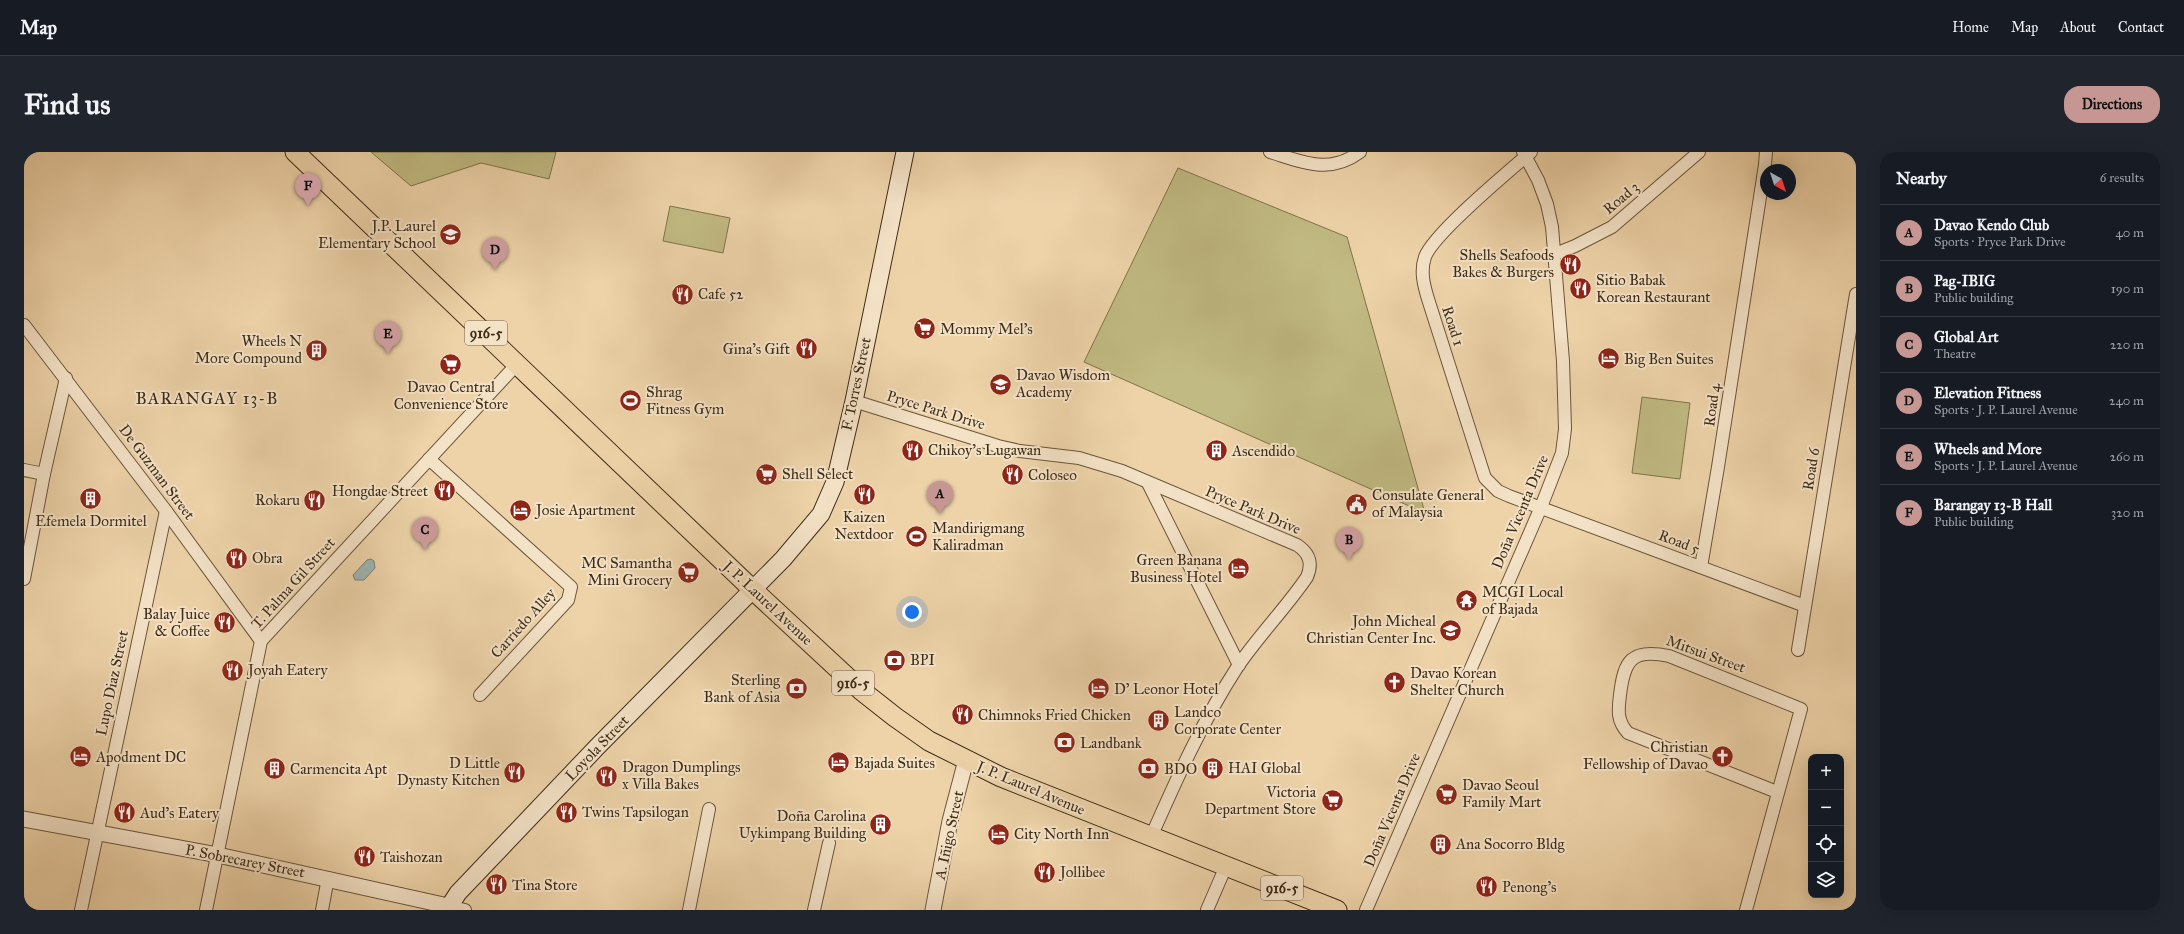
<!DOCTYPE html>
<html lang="en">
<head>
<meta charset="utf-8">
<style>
  body { margin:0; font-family:"IM FELL Great Primer",serif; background:#20242c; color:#f1f3f6 }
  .controls { position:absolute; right:12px; bottom:12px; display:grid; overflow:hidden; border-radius:8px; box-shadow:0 4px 16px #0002 }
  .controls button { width:36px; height:36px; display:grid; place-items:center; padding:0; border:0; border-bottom:1px solid #363941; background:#171b24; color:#f1f3f6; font:20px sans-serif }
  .compass { position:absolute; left:1736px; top:12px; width:36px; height:36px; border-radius:50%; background:#171b24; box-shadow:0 4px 16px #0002; rotate:141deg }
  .you { position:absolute; left:888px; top:460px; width:14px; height:14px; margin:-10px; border:3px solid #fff; border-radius:50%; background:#1a73e8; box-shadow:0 0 0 6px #1a73e833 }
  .badge { display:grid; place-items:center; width:26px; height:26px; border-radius:50%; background:#c59692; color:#111; font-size:13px; font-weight:700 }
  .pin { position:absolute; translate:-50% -33px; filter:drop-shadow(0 1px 2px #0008) }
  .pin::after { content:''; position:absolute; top:21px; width:14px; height:12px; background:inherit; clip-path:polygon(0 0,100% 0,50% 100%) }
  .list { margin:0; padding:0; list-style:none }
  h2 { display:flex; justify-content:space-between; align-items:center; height:52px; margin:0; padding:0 16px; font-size:17px }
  h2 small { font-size:13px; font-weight:400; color:#9ea1a6 }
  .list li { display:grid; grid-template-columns:26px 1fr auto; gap:12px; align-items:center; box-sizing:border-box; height:56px; padding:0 16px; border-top:1px solid #363941 }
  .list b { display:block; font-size:15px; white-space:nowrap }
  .list p { margin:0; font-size:13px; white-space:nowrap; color:#9ea1a6 }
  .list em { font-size:13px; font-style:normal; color:#9ea1a6 }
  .icon { flex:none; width:22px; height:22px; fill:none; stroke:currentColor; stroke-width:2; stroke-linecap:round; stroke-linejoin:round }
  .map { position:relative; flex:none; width:1832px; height:758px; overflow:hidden; border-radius:16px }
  header { display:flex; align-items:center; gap:24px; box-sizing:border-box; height:56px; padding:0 20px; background:#171b24; border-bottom:1px solid #363941 }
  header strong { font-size:19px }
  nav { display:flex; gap:22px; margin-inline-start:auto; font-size:14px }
  .intro { display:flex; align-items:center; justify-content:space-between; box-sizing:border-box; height:96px; padding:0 24px }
  h1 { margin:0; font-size:28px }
  .button { padding:10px 18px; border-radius:16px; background:#c59692; color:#111; font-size:14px; font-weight:700 }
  main { display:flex; gap:24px; padding:0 24px }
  aside { flex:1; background:#171b24; border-radius:16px; box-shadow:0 4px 16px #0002 }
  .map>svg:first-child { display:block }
  .green { fill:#c1ba82; stroke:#80734c }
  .water { fill:#9fb4b4; stroke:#787e75 }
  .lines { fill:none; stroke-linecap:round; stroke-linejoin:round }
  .minor-casing { stroke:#6a563c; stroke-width:14 }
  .tertiary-casing { stroke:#6a563c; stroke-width:17 }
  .secondary-casing { stroke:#3e2c17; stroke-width:19 }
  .primary-casing { stroke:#3e2c17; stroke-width:21 }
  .minor { stroke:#f4e2c7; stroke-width:12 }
  .tertiary { stroke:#f4e2c7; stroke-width:15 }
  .secondary { stroke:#f4e2c7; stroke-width:17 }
  .primary { stroke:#eed3a9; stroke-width:19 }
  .labels { text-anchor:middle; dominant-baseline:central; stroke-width:4; stroke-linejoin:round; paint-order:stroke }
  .shield { fill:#f4e2c7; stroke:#75634c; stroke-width:1 }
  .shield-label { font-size:14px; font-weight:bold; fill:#3e2c17 }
  .street-label { font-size:15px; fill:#3e2c17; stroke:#f4e2c7 }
  .poi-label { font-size:15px; fill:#3e2c17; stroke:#f4e2c7; text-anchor:start }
  .quarter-label { font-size:17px; letter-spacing:1px; fill:#3e2c17; stroke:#f4e2c7 }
</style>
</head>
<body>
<header>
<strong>Map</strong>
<nav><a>Home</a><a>Map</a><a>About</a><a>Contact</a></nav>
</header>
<div class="intro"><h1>Find us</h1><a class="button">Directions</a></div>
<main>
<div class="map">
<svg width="1832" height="758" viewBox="0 0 1832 758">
  <rect width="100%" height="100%" fill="#eed3a9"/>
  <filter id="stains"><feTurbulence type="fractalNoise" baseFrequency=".005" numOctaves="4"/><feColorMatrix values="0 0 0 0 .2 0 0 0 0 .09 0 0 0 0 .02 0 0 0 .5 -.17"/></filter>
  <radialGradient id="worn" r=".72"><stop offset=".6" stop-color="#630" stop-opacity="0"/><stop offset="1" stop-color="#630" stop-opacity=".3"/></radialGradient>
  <g class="green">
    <path d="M347,0H532L525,27L457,11L387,34Z"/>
    <path d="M1154,16L1323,85L1401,361L1060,210Z"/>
    <path d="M646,54L706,66L699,101L639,89Z"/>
    <path d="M1618,245L1666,251L1656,327L1608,321Z"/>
  </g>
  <path class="water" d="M347,407L350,409L351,416L340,428H331L329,423L343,408Z"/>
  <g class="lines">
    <defs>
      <g id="minor">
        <path d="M1246,0C1279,10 1305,23 1336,0"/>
        <path d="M1507,0C1485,19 1409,82 1401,105C1396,119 1400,134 1404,147L1461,326L1474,339L1485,344L1781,454"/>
        <path d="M1531,102L1551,94L1588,75L1675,0"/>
        <path d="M0,173L142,359L237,489"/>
        <path d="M830,249L974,294L996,299L1055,306L1098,319L1273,393C1285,401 1289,411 1283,425C1262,456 1235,483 1214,514C1179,568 1153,626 1127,685"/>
        <path d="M405,307L547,435L544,448L456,543"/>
        <path d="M0,318L20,322"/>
        <path d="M1124,331L1215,513"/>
        <path d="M1677,415L1694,315L1741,13L1742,0"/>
        <path d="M0,427L20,322L42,226"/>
        <path d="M1774,498L1832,142"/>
        <path d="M424,754L441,758"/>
        <path d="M57,758L142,359"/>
        <path d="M182,758L237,489L494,211"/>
        <path d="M298,758L304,726"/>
        <path d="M665,758L685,657"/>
        <path d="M790,758L805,691"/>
        <path d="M1183,758L1202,714"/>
        <path d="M1342,758L1517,355L1538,301L1541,277L1539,209L1528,75L1523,52L1514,28L1499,0"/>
        <path d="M1722,758L1777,557L1645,504C1607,496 1600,509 1596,543C1594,559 1593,569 1604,581L1753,640"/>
      </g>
      <g id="tertiary">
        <path d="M0,667L194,703L424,754"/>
        <path d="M909,758L926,669L942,608"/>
      </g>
      <path id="secondary" d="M423,758L434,741L573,595L759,407L797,362L811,330L830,249L881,0"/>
      <path id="primary" d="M271,0L728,437L838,539L871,565L905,589L977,625L1313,758"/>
    </defs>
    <use href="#minor" class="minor-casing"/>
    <use href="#tertiary" class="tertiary-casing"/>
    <use href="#secondary" class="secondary-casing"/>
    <use href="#primary" class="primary-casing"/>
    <use href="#minor" class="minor"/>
    <use href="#tertiary" class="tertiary"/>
    <use href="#secondary" class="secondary"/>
    <use href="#primary" class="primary"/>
  </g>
  <defs>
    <symbol id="school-disc" viewBox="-11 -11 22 22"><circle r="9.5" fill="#8f2418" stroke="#f4e2c7"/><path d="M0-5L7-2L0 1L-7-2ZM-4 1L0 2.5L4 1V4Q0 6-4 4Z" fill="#fff"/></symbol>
    <symbol id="restaurant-disc" viewBox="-11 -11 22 22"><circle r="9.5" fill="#8f2418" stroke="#f4e2c7"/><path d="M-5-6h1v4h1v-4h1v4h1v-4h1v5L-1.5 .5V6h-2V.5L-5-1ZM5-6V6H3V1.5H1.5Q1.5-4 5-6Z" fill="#fff"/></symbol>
    <symbol id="supermarket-disc" viewBox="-11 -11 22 22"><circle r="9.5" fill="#8f2418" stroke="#f4e2c7"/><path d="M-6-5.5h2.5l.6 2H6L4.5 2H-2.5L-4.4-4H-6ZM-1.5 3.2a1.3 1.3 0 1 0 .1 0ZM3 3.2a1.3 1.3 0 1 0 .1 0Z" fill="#fff"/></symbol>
    <symbol id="building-disc" viewBox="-11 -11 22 22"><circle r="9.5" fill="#8f2418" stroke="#f4e2c7"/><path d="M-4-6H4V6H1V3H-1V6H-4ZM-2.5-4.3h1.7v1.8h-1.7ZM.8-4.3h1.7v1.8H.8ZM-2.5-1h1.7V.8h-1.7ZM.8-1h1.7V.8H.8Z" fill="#fff"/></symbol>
    <symbol id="hotel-disc" viewBox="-11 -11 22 22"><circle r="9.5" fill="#8f2418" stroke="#f4e2c7"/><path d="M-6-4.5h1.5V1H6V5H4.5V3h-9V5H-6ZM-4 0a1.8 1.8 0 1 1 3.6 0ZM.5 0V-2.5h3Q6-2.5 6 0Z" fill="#fff"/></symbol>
    <symbol id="stadium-disc" viewBox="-11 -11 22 22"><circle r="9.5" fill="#8f2418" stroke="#f4e2c7"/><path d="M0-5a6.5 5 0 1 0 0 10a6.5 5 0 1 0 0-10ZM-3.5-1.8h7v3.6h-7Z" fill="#fff"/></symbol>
    <symbol id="civic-disc" viewBox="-11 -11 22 22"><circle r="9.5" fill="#8f2418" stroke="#f4e2c7"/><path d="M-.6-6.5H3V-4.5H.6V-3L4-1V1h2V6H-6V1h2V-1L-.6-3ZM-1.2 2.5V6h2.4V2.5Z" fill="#fff"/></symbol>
    <symbol id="temple-disc" viewBox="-11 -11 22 22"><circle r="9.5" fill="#8f2418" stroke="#f4e2c7"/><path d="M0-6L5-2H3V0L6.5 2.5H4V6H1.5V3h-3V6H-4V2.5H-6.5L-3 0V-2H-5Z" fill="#fff"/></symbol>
    <symbol id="bank-disc" viewBox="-11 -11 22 22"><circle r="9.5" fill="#8f2418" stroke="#f4e2c7"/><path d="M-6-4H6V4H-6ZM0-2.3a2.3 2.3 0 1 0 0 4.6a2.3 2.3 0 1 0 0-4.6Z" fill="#fff"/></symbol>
    <symbol id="church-disc" viewBox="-11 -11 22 22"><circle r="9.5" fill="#8f2418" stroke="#f4e2c7"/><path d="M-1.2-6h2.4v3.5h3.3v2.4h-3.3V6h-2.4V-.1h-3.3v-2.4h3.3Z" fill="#fff"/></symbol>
  </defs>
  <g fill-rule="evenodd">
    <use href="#school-disc" x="414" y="70" width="25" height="25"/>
    <use href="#restaurant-disc" x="1534" y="100" width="25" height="25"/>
    <use href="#restaurant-disc" x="1544" y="124" width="25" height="25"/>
    <use href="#restaurant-disc" x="646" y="130" width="25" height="25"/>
    <use href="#supermarket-disc" x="888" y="164" width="25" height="25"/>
    <use href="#restaurant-disc" x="770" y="184" width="25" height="25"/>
    <use href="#building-disc" x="280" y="186" width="25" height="25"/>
    <use href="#hotel-disc" x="1572" y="194" width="25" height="25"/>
    <use href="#supermarket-disc" x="414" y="200" width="25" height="25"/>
    <use href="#school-disc" x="964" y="220" width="25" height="25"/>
    <use href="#stadium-disc" x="594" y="236" width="25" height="25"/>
    <use href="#restaurant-disc" x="876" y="286" width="25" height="25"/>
    <use href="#building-disc" x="1180" y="286" width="25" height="25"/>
    <use href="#supermarket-disc" x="730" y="310" width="25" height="25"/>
    <use href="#restaurant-disc" x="976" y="310" width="25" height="25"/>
    <use href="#restaurant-disc" x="408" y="326" width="25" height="25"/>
    <use href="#restaurant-disc" x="828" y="330" width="25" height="25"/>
    <use href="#building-disc" x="54" y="334" width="25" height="25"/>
    <use href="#restaurant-disc" x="278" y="336" width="25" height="25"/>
    <use href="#civic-disc" x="1320" y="340" width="25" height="25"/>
    <use href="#hotel-disc" x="484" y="346" width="25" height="25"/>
    <use href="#stadium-disc" x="880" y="372" width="25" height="25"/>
    <use href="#restaurant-disc" x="200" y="394" width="25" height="25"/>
    <use href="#hotel-disc" x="1202" y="404" width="25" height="25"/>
    <use href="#supermarket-disc" x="652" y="408" width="25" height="25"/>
    <use href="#temple-disc" x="1430" y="436" width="25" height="25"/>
    <use href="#restaurant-disc" x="188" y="458" width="25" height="25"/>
    <use href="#school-disc" x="1414" y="466" width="25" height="25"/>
    <use href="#bank-disc" x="858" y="496" width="25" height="25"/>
    <use href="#restaurant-disc" x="196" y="506" width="25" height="25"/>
    <use href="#church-disc" x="1358" y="518" width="25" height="25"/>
    <use href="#bank-disc" x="760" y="524" width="25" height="25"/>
    <use href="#hotel-disc" x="1062" y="524" width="25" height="25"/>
    <use href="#restaurant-disc" x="926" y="550" width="25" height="25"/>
    <use href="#building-disc" x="1122" y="556" width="25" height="25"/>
    <use href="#bank-disc" x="1028" y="578" width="25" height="25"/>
    <use href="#church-disc" x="1686" y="592" width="25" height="25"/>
    <use href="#hotel-disc" x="44" y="592" width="25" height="25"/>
    <use href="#hotel-disc" x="802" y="598" width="25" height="25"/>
    <use href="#building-disc" x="1176" y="604" width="25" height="25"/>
    <use href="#building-disc" x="238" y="604" width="25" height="25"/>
    <use href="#bank-disc" x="1112" y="604" width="25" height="25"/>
    <use href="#restaurant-disc" x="478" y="608" width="25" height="25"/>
    <use href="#restaurant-disc" x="570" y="612" width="25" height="25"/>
    <use href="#supermarket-disc" x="1410" y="630" width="25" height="25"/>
    <use href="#supermarket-disc" x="1296" y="636" width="25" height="25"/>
    <use href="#restaurant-disc" x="530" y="648" width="25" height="25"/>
    <use href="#restaurant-disc" x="88" y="648" width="25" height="25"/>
    <use href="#building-disc" x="844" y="660" width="25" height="25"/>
    <use href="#hotel-disc" x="962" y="670" width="25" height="25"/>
    <use href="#building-disc" x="1404" y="680" width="25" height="25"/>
    <use href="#restaurant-disc" x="328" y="692" width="25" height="25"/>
    <use href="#restaurant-disc" x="1008" y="708" width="25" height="25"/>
    <use href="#restaurant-disc" x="460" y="720" width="25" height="25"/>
    <use href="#restaurant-disc" x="1450" y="722" width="25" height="25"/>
  </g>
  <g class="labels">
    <g class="shield">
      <rect x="441" y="169" width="42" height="24" rx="3"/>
      <rect x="808" y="519" width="42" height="24" rx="3"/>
      <rect x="1237" y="724" width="42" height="24" rx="3"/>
    </g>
    <g class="shield-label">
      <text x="462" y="181">916-5</text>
      <text x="829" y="531">916-5</text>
      <text x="1258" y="736">916-5</text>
    </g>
    <g class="street-label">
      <text transform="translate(1597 46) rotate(-40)">Road 3</text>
      <text transform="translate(1429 174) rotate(72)">Road 1</text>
      <text transform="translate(832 232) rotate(-78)">F. Torres Street</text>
      <text transform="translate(1688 253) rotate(-82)">Road 4</text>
      <text transform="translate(912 258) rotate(17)">Pryce Park Drive</text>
      <text transform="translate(1787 317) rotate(-81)">Road 6</text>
      <text transform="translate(133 320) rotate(53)">De Guzman Street</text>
      <text transform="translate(1229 358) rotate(23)">Pryce Park Drive</text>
      <text transform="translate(1496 360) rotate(-67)">Doña Vicenta Drive</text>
      <text transform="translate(1655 390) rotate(21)">Road 5</text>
      <text transform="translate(269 431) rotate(-48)">T. Palma Gil Street</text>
      <text transform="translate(744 451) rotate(43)">J. P. Laurel Avenue</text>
      <text transform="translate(499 471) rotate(-48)">Carriedo Alley</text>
      <text transform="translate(1682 502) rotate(20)">Mitsui Street</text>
      <text transform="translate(88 531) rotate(-78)">Lupo Diaz Street</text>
      <text transform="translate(573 596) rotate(-46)">Loyola Street</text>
      <text transform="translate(1007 636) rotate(23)">J. P. Laurel Avenue</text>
      <text transform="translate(1368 658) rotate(-67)">Doña Vicenta Drive</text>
      <text transform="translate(925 683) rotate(-78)">A. Iñigo Street</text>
      <text transform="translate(221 709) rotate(11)">P. Sobrecarey Street</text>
    </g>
    <g class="poi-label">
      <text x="412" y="74" text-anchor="end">J.P. Laurel<tspan x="412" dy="17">Elementary School</tspan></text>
      <text x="1530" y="103" text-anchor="end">Shells Seafoods<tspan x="1530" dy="17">Bakes &amp; Burgers</tspan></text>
      <text x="1572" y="128">Sitio Babak<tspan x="1572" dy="17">Korean Restaurant</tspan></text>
      <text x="674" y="142">Cafe 52</text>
      <text x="916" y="177">Mommy Mel's</text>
      <text x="278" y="189" text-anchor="end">Wheels N<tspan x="278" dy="17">More Compound</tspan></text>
      <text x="766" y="197" text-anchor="end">Gina's Gift</text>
      <text x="1600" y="207">Big Ben Suites</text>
      <text x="992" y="223">Davao Wisdom<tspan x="992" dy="17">Academy</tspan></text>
      <text x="427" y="235" text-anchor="middle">Davao Central<tspan x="427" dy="17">Convenience Store</tspan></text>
      <text x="622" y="240">Shrag<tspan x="622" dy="17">Fitness Gym</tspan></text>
      <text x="904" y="298">Chikoy's Lugawan</text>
      <text x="1208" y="299">Ascendido</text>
      <text x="758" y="322">Shell Select</text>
      <text x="1004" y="323">Coloseo</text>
      <text x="404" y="339" text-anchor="end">Hongdae Street</text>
      <text x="1348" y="343">Consulate General<tspan x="1348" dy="17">of Malaysia</tspan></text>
      <text x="276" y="348" text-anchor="end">Rokaru</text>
      <text x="512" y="358">Josie Apartment</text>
      <text x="840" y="365" text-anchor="middle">Kaizen<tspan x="840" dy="17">Nextdoor</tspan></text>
      <text x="67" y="369" text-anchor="middle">Efemela Dormitel</text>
      <text x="908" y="376">Mandirigmang<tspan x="908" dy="17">Kaliradman</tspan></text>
      <text x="228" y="406">Obra</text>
      <text x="1198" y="408" text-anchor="end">Green Banana<tspan x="1198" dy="17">Business Hotel</tspan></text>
      <text x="648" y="411" text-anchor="end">MC Samantha<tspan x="648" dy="17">Mini Grocery</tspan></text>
      <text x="1458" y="440">MCGI Local<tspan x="1458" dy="17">of Bajada</tspan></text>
      <text x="186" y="462" text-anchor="end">Balay Juice<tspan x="186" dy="17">&amp; Coffee</tspan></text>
      <text x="1412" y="469" text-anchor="end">John Micheal<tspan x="1412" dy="17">Christian Center Inc.</tspan></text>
      <text x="886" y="508">BPI</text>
      <text x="224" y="518">Joyah Eatery</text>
      <text x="1386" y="521">Davao Korean<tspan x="1386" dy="17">Shelter Church</tspan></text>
      <text x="756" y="528" text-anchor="end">Sterling<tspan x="756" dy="17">Bank of Asia</tspan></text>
      <text x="1090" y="537">D' Leonor Hotel</text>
      <text x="1150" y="560">Landco<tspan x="1150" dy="17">Corporate Center</tspan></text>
      <text x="954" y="563">Chimnoks Fried Chicken</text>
      <text x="1056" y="591">Landbank</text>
      <text x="1684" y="595" text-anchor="end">Christian<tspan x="1684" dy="17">Fellowship of Davao</tspan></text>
      <text x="72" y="605">Apodment DC</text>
      <text x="476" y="611" text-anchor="end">D Little<tspan x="476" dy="17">Dynasty Kitchen</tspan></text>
      <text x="830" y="611">Bajada Suites</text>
      <text x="598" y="615">Dragon Dumplings<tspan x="598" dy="17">x Villa Bakes</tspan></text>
      <text x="1204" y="616">HAI Global</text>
      <text x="266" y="617">Carmencita Apt</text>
      <text x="1140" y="617">BDO</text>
      <text x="1438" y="633">Davao Seoul<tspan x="1438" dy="17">Family Mart</tspan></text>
      <text x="1292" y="640" text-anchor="end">Victoria<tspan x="1292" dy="17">Department Store</tspan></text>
      <text x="558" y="660">Twins Tapsilogan</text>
      <text x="116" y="661">Aud's Eatery</text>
      <text x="842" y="664" text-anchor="end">Doña Carolina<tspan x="842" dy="17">Uykimpang Building</tspan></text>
      <text x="990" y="682">City North Inn</text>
      <text x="1432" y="692">Ana Socorro Bldg</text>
      <text x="356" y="705">Taishozan</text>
      <text x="1036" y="720">Jollibee</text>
      <text x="488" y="733">Tina Store</text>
      <text x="1478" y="735">Penong's</text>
    </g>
    <g class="quarter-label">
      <text x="183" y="246">BARANGAY 13-B</text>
    </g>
  </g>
  <rect width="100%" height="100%" filter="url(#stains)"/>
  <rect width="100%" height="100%" fill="url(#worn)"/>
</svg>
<div class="controls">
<button>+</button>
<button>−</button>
<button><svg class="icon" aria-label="locate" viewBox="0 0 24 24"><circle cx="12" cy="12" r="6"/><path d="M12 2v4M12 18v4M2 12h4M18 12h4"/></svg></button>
<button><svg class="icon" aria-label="layers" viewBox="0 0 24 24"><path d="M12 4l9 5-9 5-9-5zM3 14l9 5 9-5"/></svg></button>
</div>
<svg class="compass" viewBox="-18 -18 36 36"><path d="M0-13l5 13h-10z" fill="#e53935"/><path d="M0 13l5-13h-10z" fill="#9ea1a6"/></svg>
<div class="you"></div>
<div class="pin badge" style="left:916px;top:362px">A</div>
<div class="pin badge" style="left:1325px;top:408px">B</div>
<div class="pin badge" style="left:401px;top:398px">C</div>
<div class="pin badge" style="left:471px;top:118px">D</div>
<div class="pin badge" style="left:364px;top:202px">E</div>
<div class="pin badge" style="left:284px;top:54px">F</div>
</div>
<aside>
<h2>Nearby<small>6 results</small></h2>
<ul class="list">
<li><span class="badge">A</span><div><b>Davao Kendo Club</b><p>Sports · Pryce Park Drive</p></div><em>40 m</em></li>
<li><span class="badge">B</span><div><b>Pag-IBIG</b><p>Public building</p></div><em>190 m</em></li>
<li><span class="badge">C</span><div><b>Global Art</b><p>Theatre</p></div><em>220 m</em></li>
<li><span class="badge">D</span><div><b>Elevation Fitness</b><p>Sports · J. P. Laurel Avenue</p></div><em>240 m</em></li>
<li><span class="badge">E</span><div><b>Wheels and More</b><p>Sports · J. P. Laurel Avenue</p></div><em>260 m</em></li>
<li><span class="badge">F</span><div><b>Barangay 13-B Hall</b><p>Public building</p></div><em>320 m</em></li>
</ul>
</aside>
</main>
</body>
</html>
